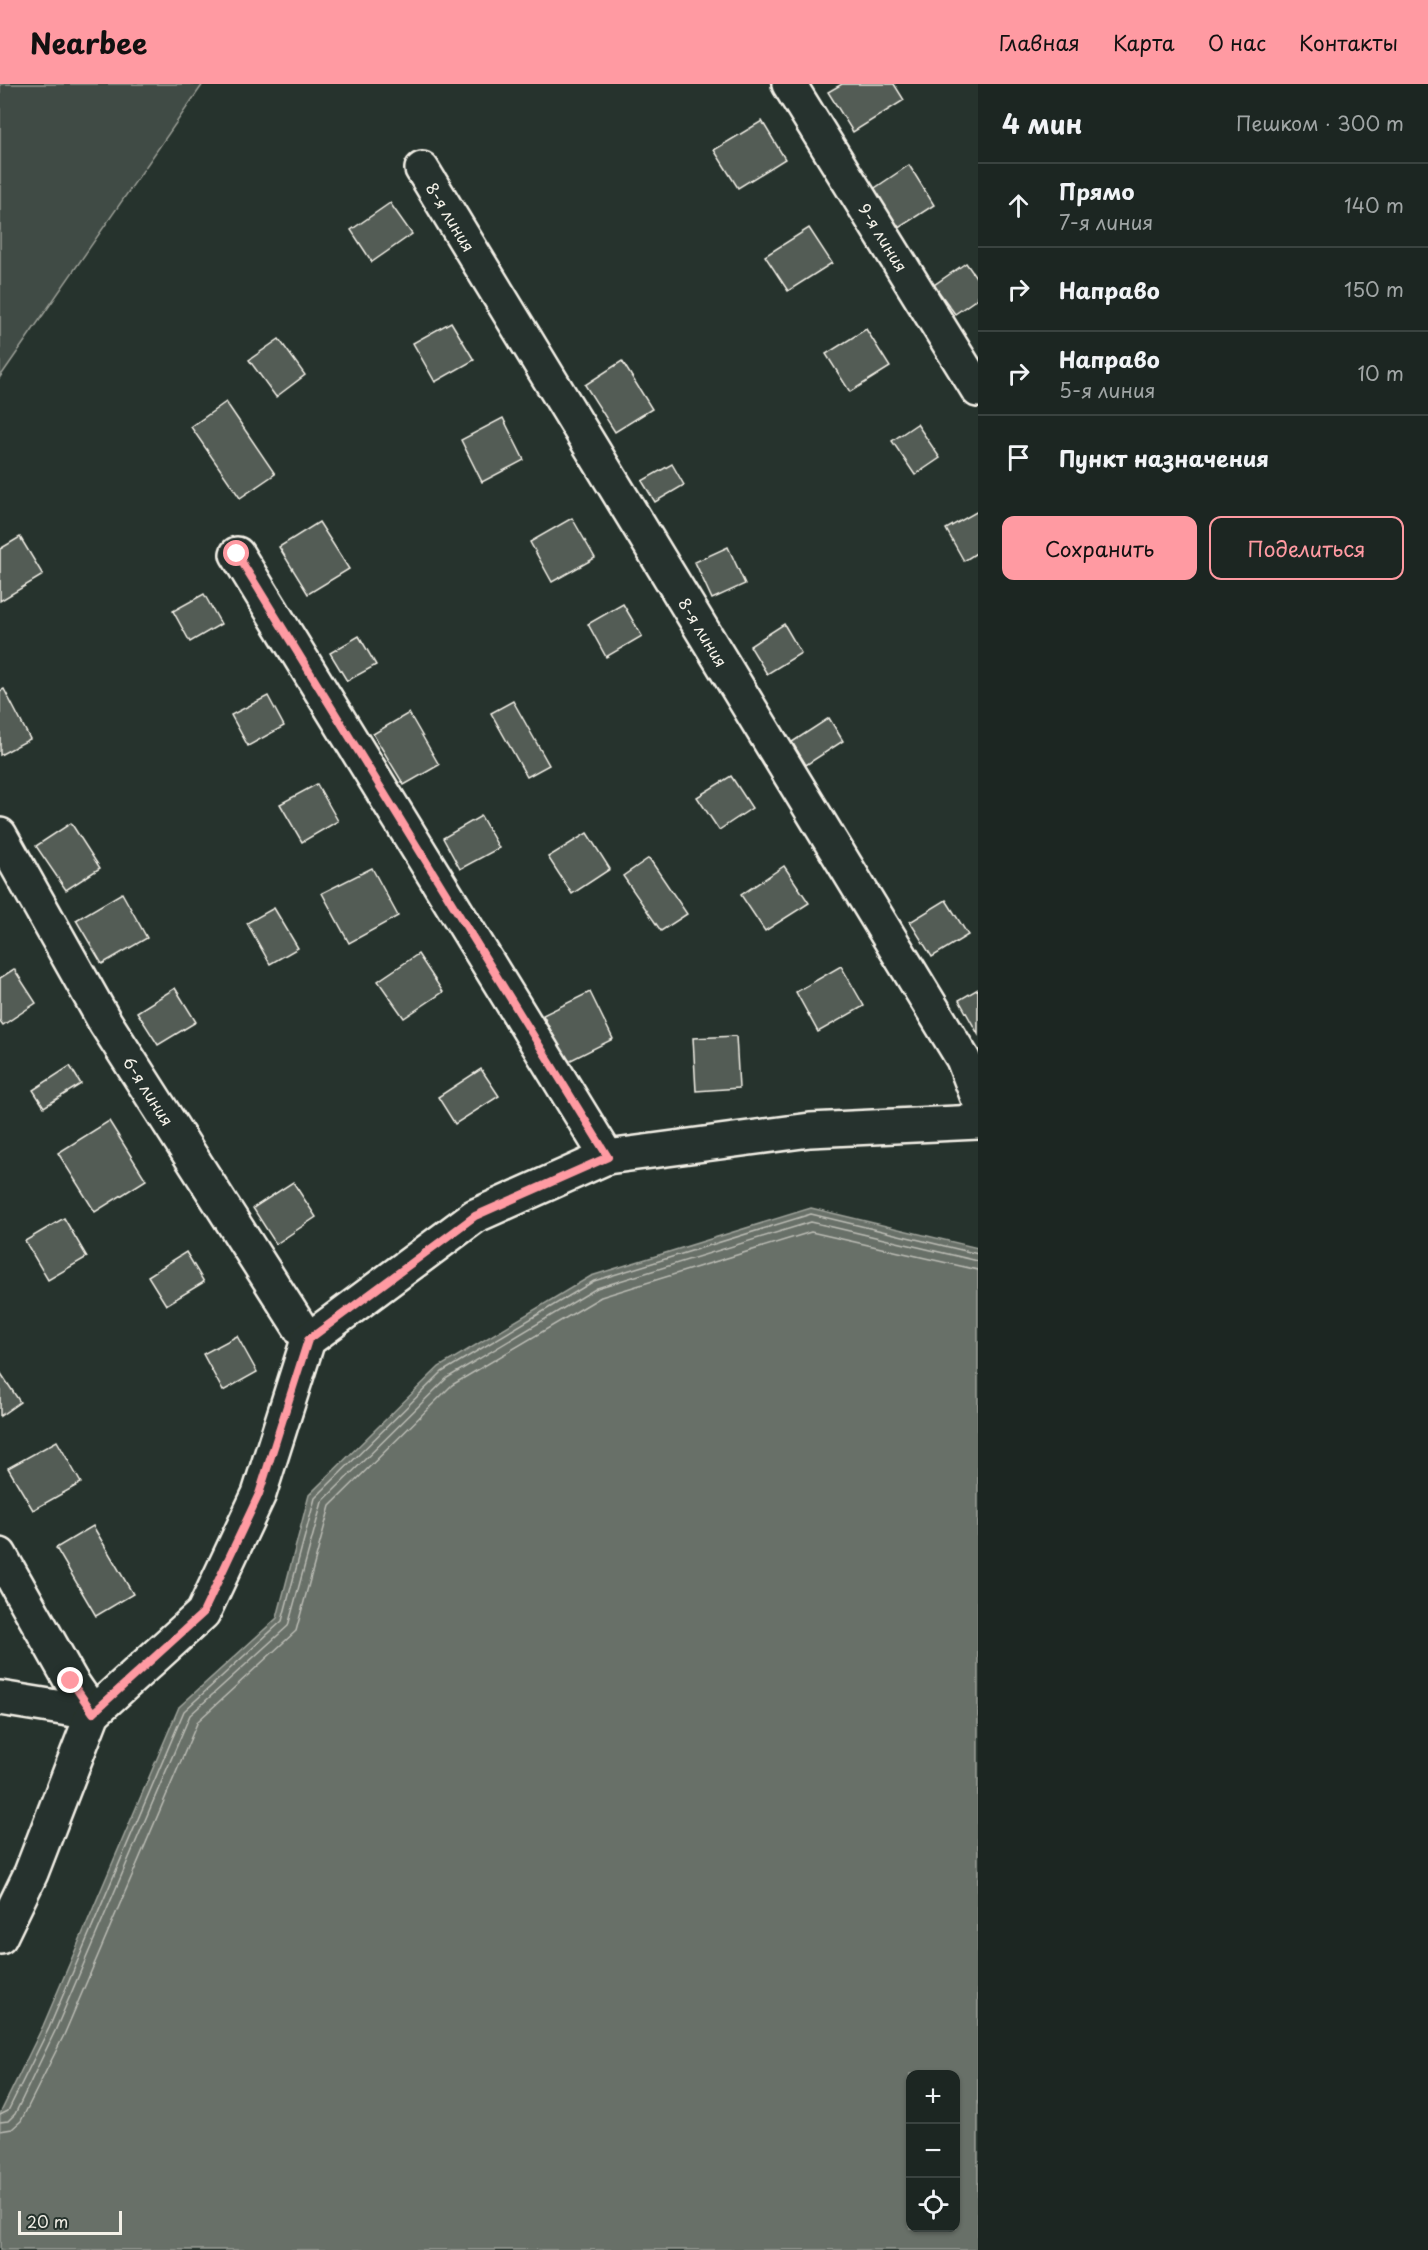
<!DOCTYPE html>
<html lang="ru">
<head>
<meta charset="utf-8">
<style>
  body { margin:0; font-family:"Playpen Sans",sans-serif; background:#252e2a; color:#f1f3f6 }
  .controls { position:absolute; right:18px; bottom:18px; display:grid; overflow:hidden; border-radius:12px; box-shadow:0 2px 4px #0004 }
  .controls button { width:54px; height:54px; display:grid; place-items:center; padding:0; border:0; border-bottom:2px solid #3a4340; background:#1c2622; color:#f1f3f6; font:30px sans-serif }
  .scale { position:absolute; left:18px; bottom:15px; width:104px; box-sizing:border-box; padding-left:6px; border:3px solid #f4f1e8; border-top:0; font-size:16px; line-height:21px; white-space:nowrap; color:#f4f1e8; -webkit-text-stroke:4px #26332d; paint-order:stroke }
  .stop { position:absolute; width:18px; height:18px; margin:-14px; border:4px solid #ff9aa2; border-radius:50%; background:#fff }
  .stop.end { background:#ff9aa2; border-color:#fff; box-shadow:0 2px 6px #0008 }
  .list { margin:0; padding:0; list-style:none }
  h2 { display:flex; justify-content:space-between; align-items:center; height:78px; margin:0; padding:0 24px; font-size:26px }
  h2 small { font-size:20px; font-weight:400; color:#a0a5a5 }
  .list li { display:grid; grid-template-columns:39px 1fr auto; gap:18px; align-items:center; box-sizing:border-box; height:84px; padding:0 24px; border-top:2px solid #3a4340 }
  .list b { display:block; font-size:22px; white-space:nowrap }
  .list p { margin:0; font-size:20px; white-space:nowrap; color:#a0a5a5 }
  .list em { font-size:20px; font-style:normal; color:#a0a5a5 }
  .actions { display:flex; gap:12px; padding:18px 24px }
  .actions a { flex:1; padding:14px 0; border:2px solid #ff9aa2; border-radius:12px; text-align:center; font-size:21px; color:#ff9aa2 }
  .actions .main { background:#ff9aa2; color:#111 }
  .icon { flex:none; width:33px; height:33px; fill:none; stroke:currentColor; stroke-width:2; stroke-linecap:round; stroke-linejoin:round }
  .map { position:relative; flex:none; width:978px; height:2166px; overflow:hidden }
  header { display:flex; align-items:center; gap:36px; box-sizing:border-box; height:84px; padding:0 30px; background:#ff9aa2; color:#111 }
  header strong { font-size:28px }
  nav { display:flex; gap:33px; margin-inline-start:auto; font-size:21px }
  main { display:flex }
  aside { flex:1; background:#1c2622 }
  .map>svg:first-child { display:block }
  .green { fill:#414b45; stroke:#9a9e96; stroke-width:1.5 }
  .water { fill:#676f68; stroke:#9fa39b; stroke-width:1.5; fill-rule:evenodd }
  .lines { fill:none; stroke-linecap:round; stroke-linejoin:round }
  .shore { stroke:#bcbdb5; stroke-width:1.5 }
  .building { fill:#525c55; stroke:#f4f1e8; stroke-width:1.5 }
  .minor-casing { stroke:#f4f1e8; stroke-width:38 }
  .minor { stroke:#26332d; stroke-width:33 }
  .route { stroke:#ff9aa2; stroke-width:8 }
  .labels { text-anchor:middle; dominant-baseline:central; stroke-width:5; stroke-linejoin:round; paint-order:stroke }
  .street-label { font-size:16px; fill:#f4f1e8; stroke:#26332d }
</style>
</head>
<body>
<header>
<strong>Nearbee</strong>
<nav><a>Главная</a><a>Карта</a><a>О нас</a><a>Контакты</a></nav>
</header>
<main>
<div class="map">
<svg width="978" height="2166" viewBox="0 0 978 2166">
  <rect width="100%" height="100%" fill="#26332d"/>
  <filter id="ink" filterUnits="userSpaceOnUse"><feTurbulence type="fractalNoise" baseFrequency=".0167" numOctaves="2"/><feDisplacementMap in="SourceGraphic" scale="12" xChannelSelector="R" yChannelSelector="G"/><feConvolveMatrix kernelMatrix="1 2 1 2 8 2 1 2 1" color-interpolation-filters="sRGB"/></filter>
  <g filter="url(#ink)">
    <path class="green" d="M0,0H203L0,293Z"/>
    <path class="water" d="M811,1124L978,1164V2166H0V2030L43,1942L179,1623L277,1534L309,1411L439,1283L591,1192ZM910,1990H956V2144H910Z"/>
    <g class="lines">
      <g class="shore">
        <path d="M0,2031L8,2027L49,1944L184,1627L282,1537L315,1414L442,1288L594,1197L811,1130L978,1170"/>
        <path d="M0,2038L8,2037L15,2030L55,1947L190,1631L288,1542L322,1418L447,1294L597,1204L811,1138L978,1177"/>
        <path d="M0,2047L12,2045L21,2037L64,1951L198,1637L296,1547L330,1422L452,1301L601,1213L811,1148L978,1186"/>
      </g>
    </g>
    <g class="building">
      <path d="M842,0H894L904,16L853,48L828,8Z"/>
      <path d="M762,37L785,75L738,104L714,66Z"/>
      <path d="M909,81L934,121L897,145L872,106Z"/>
      <path d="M390,119L412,150L372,178L351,146Z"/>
      <path d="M809,144L832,179L788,207L765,172Z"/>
      <path d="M966,179L978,196V214L955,230L934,201Z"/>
      <path d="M451,238L474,276L435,298L413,259Z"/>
      <path d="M866,245L890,283L850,308L826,270Z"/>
      <path d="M279,255L305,291L276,313L249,276Z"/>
      <path d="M622,277L652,325L615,348L585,301Z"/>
      <path d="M226,318L275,390L240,414L191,343Z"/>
      <path d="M503,334L524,376L482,398L461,356Z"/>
      <path d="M917,340L940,374L915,391L892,357Z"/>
      <path d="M672,380L684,401L655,418L642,397Z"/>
      <path d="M978,427V468L964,477L946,445Z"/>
      <path d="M572,434L595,474L552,498L530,458Z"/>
      <path d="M319,438L349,485L308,510L279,463Z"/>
      <path d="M20,453L43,491L0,517V465Z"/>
      <path d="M728,463L745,500L712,515L695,478Z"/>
      <path d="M204,510L221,540L190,558L173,527Z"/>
      <path d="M623,520L642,552L606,573L588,540Z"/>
      <path d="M784,540L801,569L767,590L750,562Z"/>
      <path d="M359,552L376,581L347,597L330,569Z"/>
      <path d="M4,605L30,655L0,671V607Z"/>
      <path d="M268,612L284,642L248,662L231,631Z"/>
      <path d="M513,617L549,681L527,693L491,629Z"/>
      <path d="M409,629L439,681L404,701L373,650Z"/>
      <path d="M829,634L843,657L806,681L792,658Z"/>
      <path d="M731,692L752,724L719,746L697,713Z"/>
      <path d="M317,700L338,737L302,758L280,720Z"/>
      <path d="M481,732L499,764L460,785L443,754Z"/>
      <path d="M71,739L100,784L66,806L36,762Z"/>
      <path d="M587,749L610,785L572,810L548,773Z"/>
      <path d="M649,774L687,830L661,847L623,792Z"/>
      <path d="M784,782L809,819L765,847L741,811Z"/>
      <path d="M372,784L398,832L349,859L322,809Z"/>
      <path d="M122,809L147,854L102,880L76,836Z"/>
      <path d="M946,816L968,851L932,873L910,838Z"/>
      <path d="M274,824L298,864L270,880L247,839Z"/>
      <path d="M418,870L443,908L404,934L378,897Z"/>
      <path d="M841,882L864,922L818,948L796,908Z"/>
      <path d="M14,885L36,919L3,941L0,937V894Z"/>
      <path d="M175,904L196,938L158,961L137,928Z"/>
      <path d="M978,905V950L959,916Z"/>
      <path d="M590,908L613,955L567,978L543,931Z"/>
      <path d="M736,952L739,1004L696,1007L693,954Z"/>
      <path d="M70,982L81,1000L44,1023L33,1006Z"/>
      <path d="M481,985L499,1012L455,1040L438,1013Z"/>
      <path d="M109,1037L146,1096L95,1128L58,1069Z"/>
      <path d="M293,1098L316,1133L276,1160L253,1124Z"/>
      <path d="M64,1134L87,1173L48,1196L25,1157Z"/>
      <path d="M186,1168L204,1198L166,1221L148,1192Z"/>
      <path d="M237,1252L257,1288L223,1307L203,1270Z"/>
      <path d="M0,1288L20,1318L0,1332Z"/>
      <path d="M57,1357L81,1399L33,1426L8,1384Z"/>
      <path d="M93,1442L133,1510L96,1532L56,1464Z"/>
    </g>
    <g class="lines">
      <defs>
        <g id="minor">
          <path id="s1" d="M789,0L978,306"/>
          <path id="s2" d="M422,85L963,975L978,1014"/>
          <path d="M237,470L607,1073"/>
          <path id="s3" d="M0,751L105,938L308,1256"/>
          <path d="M0,1471L71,1597L93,1629"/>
          <path d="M0,1614L93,1629"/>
          <path d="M0,1853L31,1789L93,1629L203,1529L259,1410L308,1256L475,1132L607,1073L810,1046L978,1038"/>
        </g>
      </defs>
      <use href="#minor" class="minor-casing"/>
      <use href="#minor" class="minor"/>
    </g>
  </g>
  <g class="lines" filter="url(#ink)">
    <path class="route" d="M71,1597L93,1629L203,1529L259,1410L308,1256L475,1132L608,1073L237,470"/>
  </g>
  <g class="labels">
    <g class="street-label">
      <text stroke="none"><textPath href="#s2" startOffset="56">8-я линия</textPath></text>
      <text stroke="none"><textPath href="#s1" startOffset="180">9-я линия</textPath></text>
      <text stroke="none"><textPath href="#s2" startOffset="542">8-я линия</textPath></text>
      <text stroke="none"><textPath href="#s3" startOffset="296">6-я линия</textPath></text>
    </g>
  </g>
</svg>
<div class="controls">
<button>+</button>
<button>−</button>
<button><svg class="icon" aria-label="locate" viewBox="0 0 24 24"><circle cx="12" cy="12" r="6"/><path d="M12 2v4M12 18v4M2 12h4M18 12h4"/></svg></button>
</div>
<div class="scale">20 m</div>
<div class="stop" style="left:237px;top:470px"></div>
<div class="stop end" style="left:71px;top:1597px"></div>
</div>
<aside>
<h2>4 мин<small>Пешком · 300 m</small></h2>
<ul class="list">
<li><svg class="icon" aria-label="ahead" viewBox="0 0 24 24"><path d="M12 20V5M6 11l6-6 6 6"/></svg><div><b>Прямо</b><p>7-я линия</p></div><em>140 m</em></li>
<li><svg class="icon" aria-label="right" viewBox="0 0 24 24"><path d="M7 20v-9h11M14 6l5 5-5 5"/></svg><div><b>Направо</b></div><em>150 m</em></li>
<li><svg class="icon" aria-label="right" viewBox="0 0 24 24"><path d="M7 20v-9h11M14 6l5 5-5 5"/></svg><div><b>Направо</b><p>5-я линия</p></div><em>10 m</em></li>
<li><svg class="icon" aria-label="arrive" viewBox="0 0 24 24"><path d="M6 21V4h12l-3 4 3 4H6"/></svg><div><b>Пункт назначения</b></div></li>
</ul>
<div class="actions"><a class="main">Сохранить</a><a>Поделиться</a></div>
</aside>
</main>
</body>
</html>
